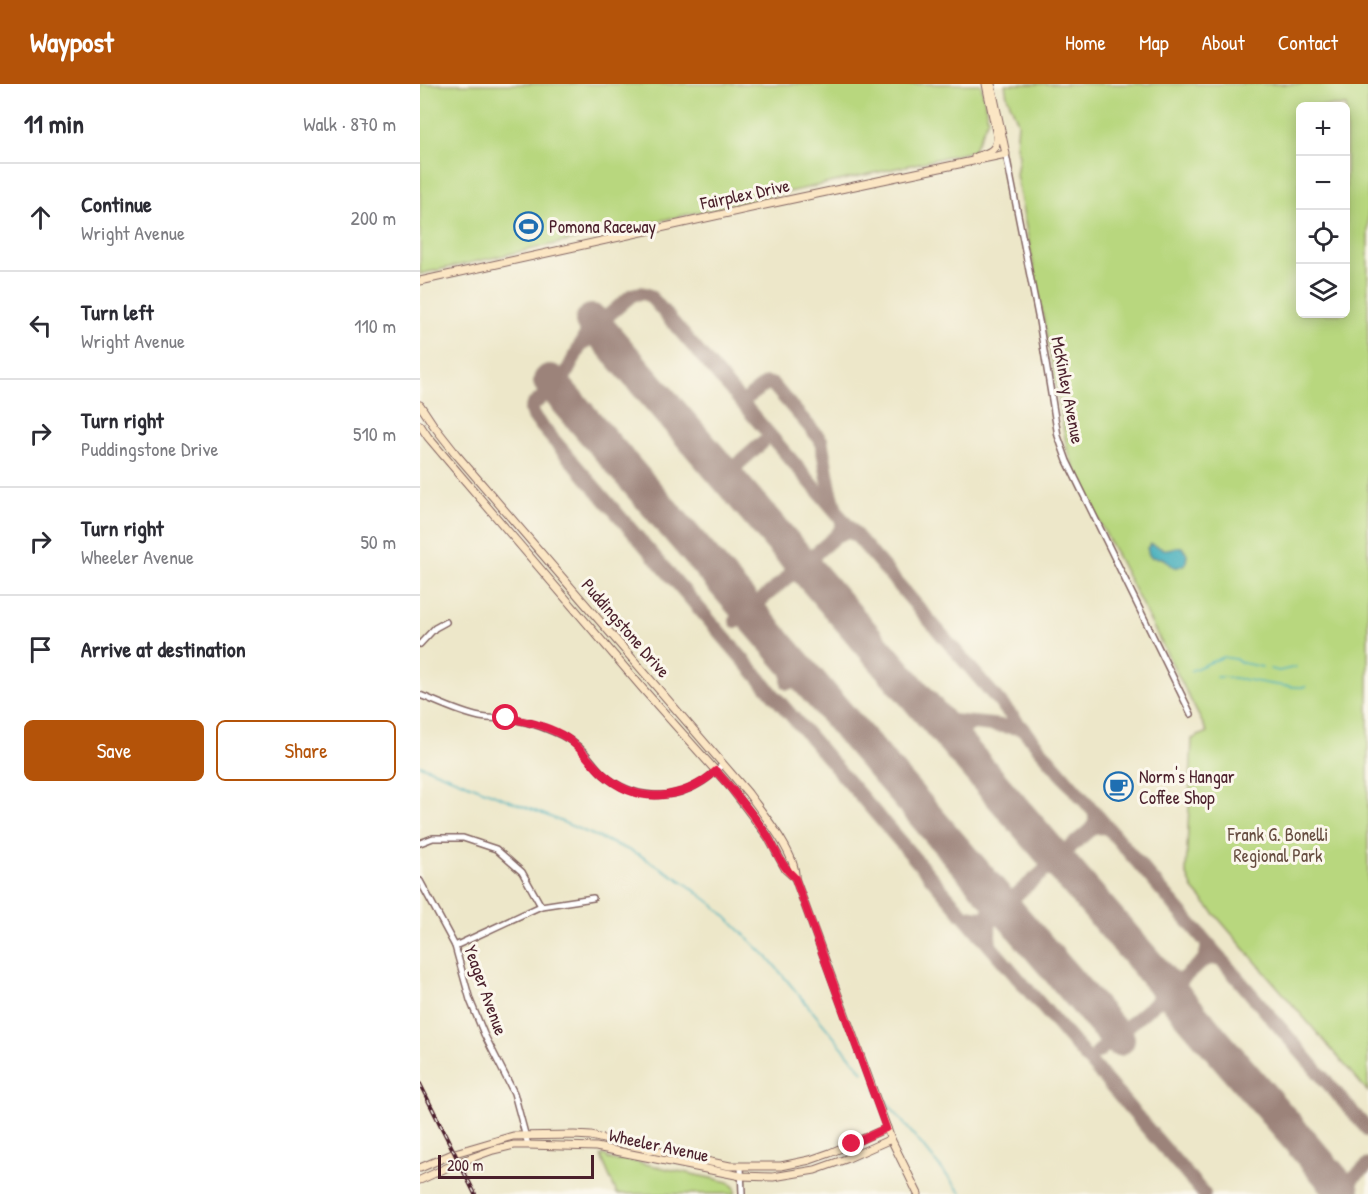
<!DOCTYPE html>
<html lang="en">
<head>
<meta charset="utf-8">
<style>
  body { margin:0; font-family:"Patrick Hand",sans-serif; background:#f7f7f7; color:#2b2b33 }
  .controls { position:absolute; right:18px; top:18px; display:grid; overflow:hidden; border-radius:9px; box-shadow:0 3px 15px #0003 }
  .controls button { width:54px; height:54px; display:grid; place-items:center; padding:0; border:0; border-bottom:2px solid #e1e1e2; background:#fff; color:#2b2b33; font:30px sans-serif }
  .scale { position:absolute; left:18px; bottom:15px; width:156px; box-sizing:border-box; padding-left:6px; border:3px solid #4a1f2b; border-top:0; font-size:16px; line-height:21px; white-space:nowrap; color:#4a1f2b; -webkit-text-stroke:4px #fbf7ec; paint-order:stroke }
  .stop { position:absolute; width:18px; height:18px; margin:-14px; border:4px solid #e11d48; border-radius:50%; background:#fff }
  .stop.end { background:#e11d48; border-color:#fff; box-shadow:0 2px 6px #0008 }
  .list { margin:0; padding:0; list-style:none }
  h2 { display:flex; justify-content:space-between; align-items:center; height:78px; margin:0; padding:0 24px; font-size:26px }
  h2 small { font-size:20px; font-weight:400; color:#7c7c81 }
  .list li { display:grid; grid-template-columns:39px 1fr auto; gap:18px; align-items:center; box-sizing:border-box; height:108px; padding:0 24px; border-top:2px solid #e1e1e2 }
  .list b { display:block; font-size:22px; white-space:nowrap }
  .list p { margin:0; font-size:20px; white-space:nowrap; color:#7c7c81 }
  .list em { font-size:20px; font-style:normal; color:#7c7c81 }
  .actions { display:flex; gap:12px; padding:18px 24px }
  .actions a { flex:1; padding:14px 0; border:2px solid #b45309; border-radius:9px; text-align:center; font-size:21px; color:#b45309 }
  .actions .main { background:#b45309; color:#fff }
  .icon { flex:none; width:33px; height:33px; fill:none; stroke:currentColor; stroke-width:2; stroke-linecap:round; stroke-linejoin:round }
  .map { position:relative; flex:none; width:948px; height:1110px; overflow:hidden }
  header { display:flex; align-items:center; gap:36px; box-sizing:border-box; height:84px; padding:0 30px; background:#b45309; color:#fff }
  header strong { font-size:28px }
  nav { display:flex; gap:33px; margin-inline-start:auto; font-size:21px }
  main { display:flex }
  aside { flex:1; background:#fff }
  .map>svg:first-child { display:block }
  .green { fill:#b8d77e; stroke:#817b54; stroke-width:1.5; fill-rule:evenodd }
  .water { fill:#3dacba; stroke:#446672; stroke-width:1.5 }
  .lines { fill:none; stroke-linecap:round; stroke-linejoin:round }
  .stream { stroke:#3dacba; stroke-width:1.5 }
  .taxiway { stroke:#9c837a; stroke-width:14 }
  .runway { stroke:#9c837a; stroke-width:34 }
  .street-casing { stroke:#836562; stroke-width:8 }
  .secondary-casing { stroke:#836562; stroke-width:9 }
  .street { stroke:#fff; stroke-width:5 }
  .secondary { stroke:#fbe6c4; stroke-width:7 }
  .rail-casing { stroke:#4a1f2b; stroke-width:4 }
  .rail { stroke:#fbf7ec; stroke-width:1.5; stroke-dasharray:4.5; stroke-linecap:butt }
  .route { stroke:#e11d48; stroke-width:8 }
  .labels { text-anchor:middle; dominant-baseline:central; stroke-width:6; stroke-linejoin:round; paint-order:stroke }
  .street-label { font-size:18px; fill:#4a1f2b; stroke:#fbf7ec }
  .poi-label { font-size:18px; fill:#4a1f2b; stroke:#fbf7ec; text-anchor:start }
  .park-label { font-size:18px; fill:#664d40; stroke:#fbf7ec }
</style>
</head>
<body>
<header>
<strong>Waypost</strong>
<nav><a>Home</a><a>Map</a><a>About</a><a>Contact</a></nav>
</header>
<main>
<aside>
<h2>11 min<small>Walk · 870 m</small></h2>
<ul class="list">
<li><svg class="icon" aria-label="ahead" viewBox="0 0 24 24"><path d="M12 20V5M6 11l6-6 6 6"/></svg><div><b>Continue</b><p>Wright Avenue</p></div><em>200 m</em></li>
<li><svg class="icon" aria-label="left" viewBox="0 0 24 24"><path d="M17 20v-9H6M10 6l-5 5 5 5"/></svg><div><b>Turn left</b><p>Wright Avenue</p></div><em>110 m</em></li>
<li><svg class="icon" aria-label="right" viewBox="0 0 24 24"><path d="M7 20v-9h11M14 6l5 5-5 5"/></svg><div><b>Turn right</b><p>Puddingstone Drive</p></div><em>510 m</em></li>
<li><svg class="icon" aria-label="right" viewBox="0 0 24 24"><path d="M7 20v-9h11M14 6l5 5-5 5"/></svg><div><b>Turn right</b><p>Wheeler Avenue</p></div><em>50 m</em></li>
<li><svg class="icon" aria-label="arrive" viewBox="0 0 24 24"><path d="M6 21V4h12l-3 4 3 4H6"/></svg><div><b>Arrive at destination</b></div></li>
</ul>
<div class="actions"><a class="main">Save</a><a>Share</a></div>
</aside>
<div class="map">
<svg width="948" height="1110" viewBox="0 0 948 1110">
  <rect width="100%" height="100%" fill="#fbf7ec"/>
  <filter id="ink" filterUnits="userSpaceOnUse"><feTurbulence type="fractalNoise" baseFrequency=".0167" numOctaves="2"/><feDisplacementMap in="SourceGraphic" scale="12" xChannelSelector="R" yChannelSelector="G"/><feConvolveMatrix kernelMatrix="1 2 1 2 8 2 1 2 1" color-interpolation-filters="sRGB"/></filter>
  <filter id="wash" filterUnits="userSpaceOnUse"><feTurbulence type="fractalNoise" baseFrequency=".008" numOctaves="4" result="noise"/><feDisplacementMap in="SourceGraphic" scale="24" xChannelSelector="R" yChannelSelector="G"/><feGaussianBlur stdDeviation="1.35" result="paint"/><feColorMatrix in="noise" values="0 0 0 0 0 0 0 0 0 0 0 0 0 0 0 0 0 1.4 0 .05"/><feComposite in="paint" operator="in"/></filter>
  <g filter="url(#wash)">
    <rect width="100%" height="100%" fill="#ede7c9"/>
    <g class="green">
      <path d="M0,0H561L568,35L553,67L0,190Z"/>
      <path d="M585,0H948V1008L773,805L766,789L772,655L787,648L661,402L647,365L627,253L596,91L599,71L596,63L598,38L587,12ZM880,22H926V230H880Z"/>
      <path d="M183,1071L187,1072L188,1075L199,1077L202,1075L309,1098L315,1104V1110H197L181,1072Z"/>
    </g>
    <path class="water" d="M731,460C735,461 739,464 744,465C750,466 755,462 762,463L767,470L766,479C752,489 752,479 742,474C739,473 735,474 731,473L729,471L727,464Z"/>
    <g class="lines">
      <g class="stream">
        <path d="M850,585L859,587L876,583"/>
        <path d="M770,587L803,573L815,575L823,579L842,583"/>
        <path d="M796,593C826,592 855,605 886,603"/>
        <path d="M0,681L128,732L218,770L265,799L295,822L350,876L443,988"/>
        <path d="M455,1004L542,1110"/>
      </g>
      <g class="taxiway">
        <path d="M163,259L172,253L185,252"/>
        <path d="M330,312L347,299L353,301L401,356L410,405L416,426"/>
        <path d="M318,380L342,359"/>
        <path d="M297,382L305,384L318,380C313,388 313,394 315,403"/>
        <path d="M421,434L423,442L417,451L427,448L435,450"/>
        <path d="M372,470L387,472L395,470L390,481L392,493"/>
        <path d="M395,470L417,451"/>
        <path d="M374,472L373,483L369,492L378,489L391,491"/>
        <path d="M317,515L327,519L340,517L336,528L339,540"/>
        <path d="M317,515L320,529L316,537L328,535L339,540"/>
        <path d="M340,517L369,492"/>
        <path d="M363,568L369,583L368,599L371,594L377,592L386,595"/>
        <path d="M508,627L522,636L553,639C539,646 539,653 543,667"/>
        <path d="M553,639L601,644"/>
        <path d="M675,730V739L671,745L681,743L688,744"/>
        <path d="M625,762L629,775L624,787C634,782 640,785 650,791"/>
        <path d="M625,762L638,768L649,764C644,775 645,780 650,791"/>
        <path d="M649,764L671,745"/>
        <path d="M566,803C577,811 583,817 596,811C589,821 591,827 595,837"/>
        <path d="M568,805L570,811L569,852L570,862"/>
        <path d="M596,811L624,787"/>
        <path d="M542,830C560,838 581,830 598,840"/>
        <path d="M787,860V867L783,877L791,874L801,876"/>
        <path d="M738,893L750,898L762,895L757,907L759,917L747,914L736,918C742,910 742,903 739,894"/>
        <path d="M762,895L783,877"/>
        <path d="M678,968L736,918"/>
        <path d="M784,1110L113,332L111,326L113,321L144,294L164,254L169,248L212,211C220,209 225,208 231,213L948,1046"/>
        <path d="M914,1110L948,1081"/>
      </g>
      <g class="runway">
        <path d="M172,237L923,1107"/>
        <path d="M130,297L698,955"/>
      </g>
    </g>
  </g>
  <g filter="url(#ink)">
    <g class="lines">
      <defs>
        <g id="street">
          <path d="M586,70L619,237L638,352L647,377L771,630"/>
          <path d="M0,560L15,544L26,538"/>
          <path d="M0,611C20,619 40,629 60,633C70,635 79,634 88,635C104,636 118,641 132,647C145,652 157,660 166,670C172,677 177,685 184,691C212,715 251,718 282,698C290,693 297,686 303,680"/>
          <path d="M0,759L13,754H43L76,765L102,788L121,822"/>
          <path d="M0,797L35,862L50,916L64,950L94,1009L108,1061"/>
          <path d="M35,862L121,822L173,814"/>
          <path d="M321,1082L322,1110"/>
        </g>
        <g id="secondary">
          <path d="M555,73C568,69 577,68 577,52L566,0"/>
          <path d="M0,197L354,119L586,70L571,0"/>
          <path d="M0,321L14,342L36,370L328,709C342,729 377,770 375,794L471,1055L498,1110"/>
          <path d="M0,341L8,353L41,392L223,605L311,704L348,753L366,786L375,794"/>
          <path d="M0,1084L35,1069L93,1052L154,1051L171,1052L208,1061L310,1082H361L390,1076L410,1069L467,1044"/>
          <path d="M0,1096L37,1079L73,1066L94,1061H108L176,1063L321,1092L353,1093L395,1086L426,1075L471,1055"/>
        </g>
      </defs>
      <use href="#street" class="street-casing"/>
      <use href="#secondary" class="secondary-casing"/>
      <use href="#street" class="street"/>
      <use href="#secondary" class="secondary"/>
      <defs>
        <path id="rail" d="M0,1000L55,1110"/>
      </defs>
      <use href="#rail" class="rail-casing"/>
      <use href="#rail" class="rail"/>
    </g>
  </g>
  <g class="lines" filter="url(#ink)">
    <path class="route" d="M86,634C107,637 130,643 147,654C162,664 170,679 183,690C218,722 263,716 296,687C314,707 331,728 347,751C357,767 360,781 375,794L466,1044L432,1060"/>
  </g>
  <defs>
    <symbol id="stadium-ring" viewBox="-11 -11 22 22"><circle r="9.5" fill="#fbf7ec" stroke="#1f6fb2" stroke-width="1.5"/><path d="M0-5a6.5 5 0 1 0 0 10a6.5 5 0 1 0 0-10ZM-3.5-1.8h7v3.6h-7Z" fill="#1f6fb2"/></symbol>
    <symbol id="cafe-ring" viewBox="-11 -11 22 22"><circle r="9.5" fill="#fbf7ec" stroke="#1f6fb2" stroke-width="1.5"/><path d="M-5.5-4.5H6V0H3Q3 3.5 0 3.5H-2.5Q-5.5 3.5-5.5 0ZM3-3.2v2h1.7v-2ZM-6 4.5H4V6H-6Z" fill="#1f6fb2"/></symbol>
  </defs>
  <g fill-rule="evenodd">
    <use href="#stadium-ring" x="92" y="126" width="33" height="33"/>
    <use href="#cafe-ring" x="682" y="686" width="33" height="33"/>
  </g>
  <g class="labels">
    <g class="street-label">
      <text transform="translate(325 110) rotate(-12)">Fairplex Drive</text>
      <text transform="translate(648 306) rotate(79)">McKinley Avenue</text>
      <text transform="translate(206 544) rotate(49)">Puddingstone Drive</text>
      <text transform="translate(66 906) rotate(70)">Yeager Avenue</text>
      <text transform="translate(239 1061) rotate(12)">Wheeler Avenue</text>
    </g>
    <g class="poi-label">
      <text x="129" y="142">Pomona Raceway</text>
      <text x="719" y="692">Norm's Hangar<tspan x="719" dy="21">Coffee Shop</tspan></text>
    </g>
    <g class="park-label">
      <text x="858" y="750">Frank G. Bonelli<tspan x="858" dy="21">Regional Park</tspan></text>
    </g>
  </g>
</svg>
<div class="controls">
<button>+</button>
<button>−</button>
<button><svg class="icon" aria-label="locate" viewBox="0 0 24 24"><circle cx="12" cy="12" r="6"/><path d="M12 2v4M12 18v4M2 12h4M18 12h4"/></svg></button>
<button><svg class="icon" aria-label="layers" viewBox="0 0 24 24"><path d="M12 4l9 5-9 5-9-5zM3 14l9 5 9-5"/></svg></button>
</div>
<div class="scale">200 m</div>
<div class="stop" style="left:86px;top:634px"></div>
<div class="stop end" style="left:432px;top:1060px"></div>
</div>
</main>
</body>
</html>
